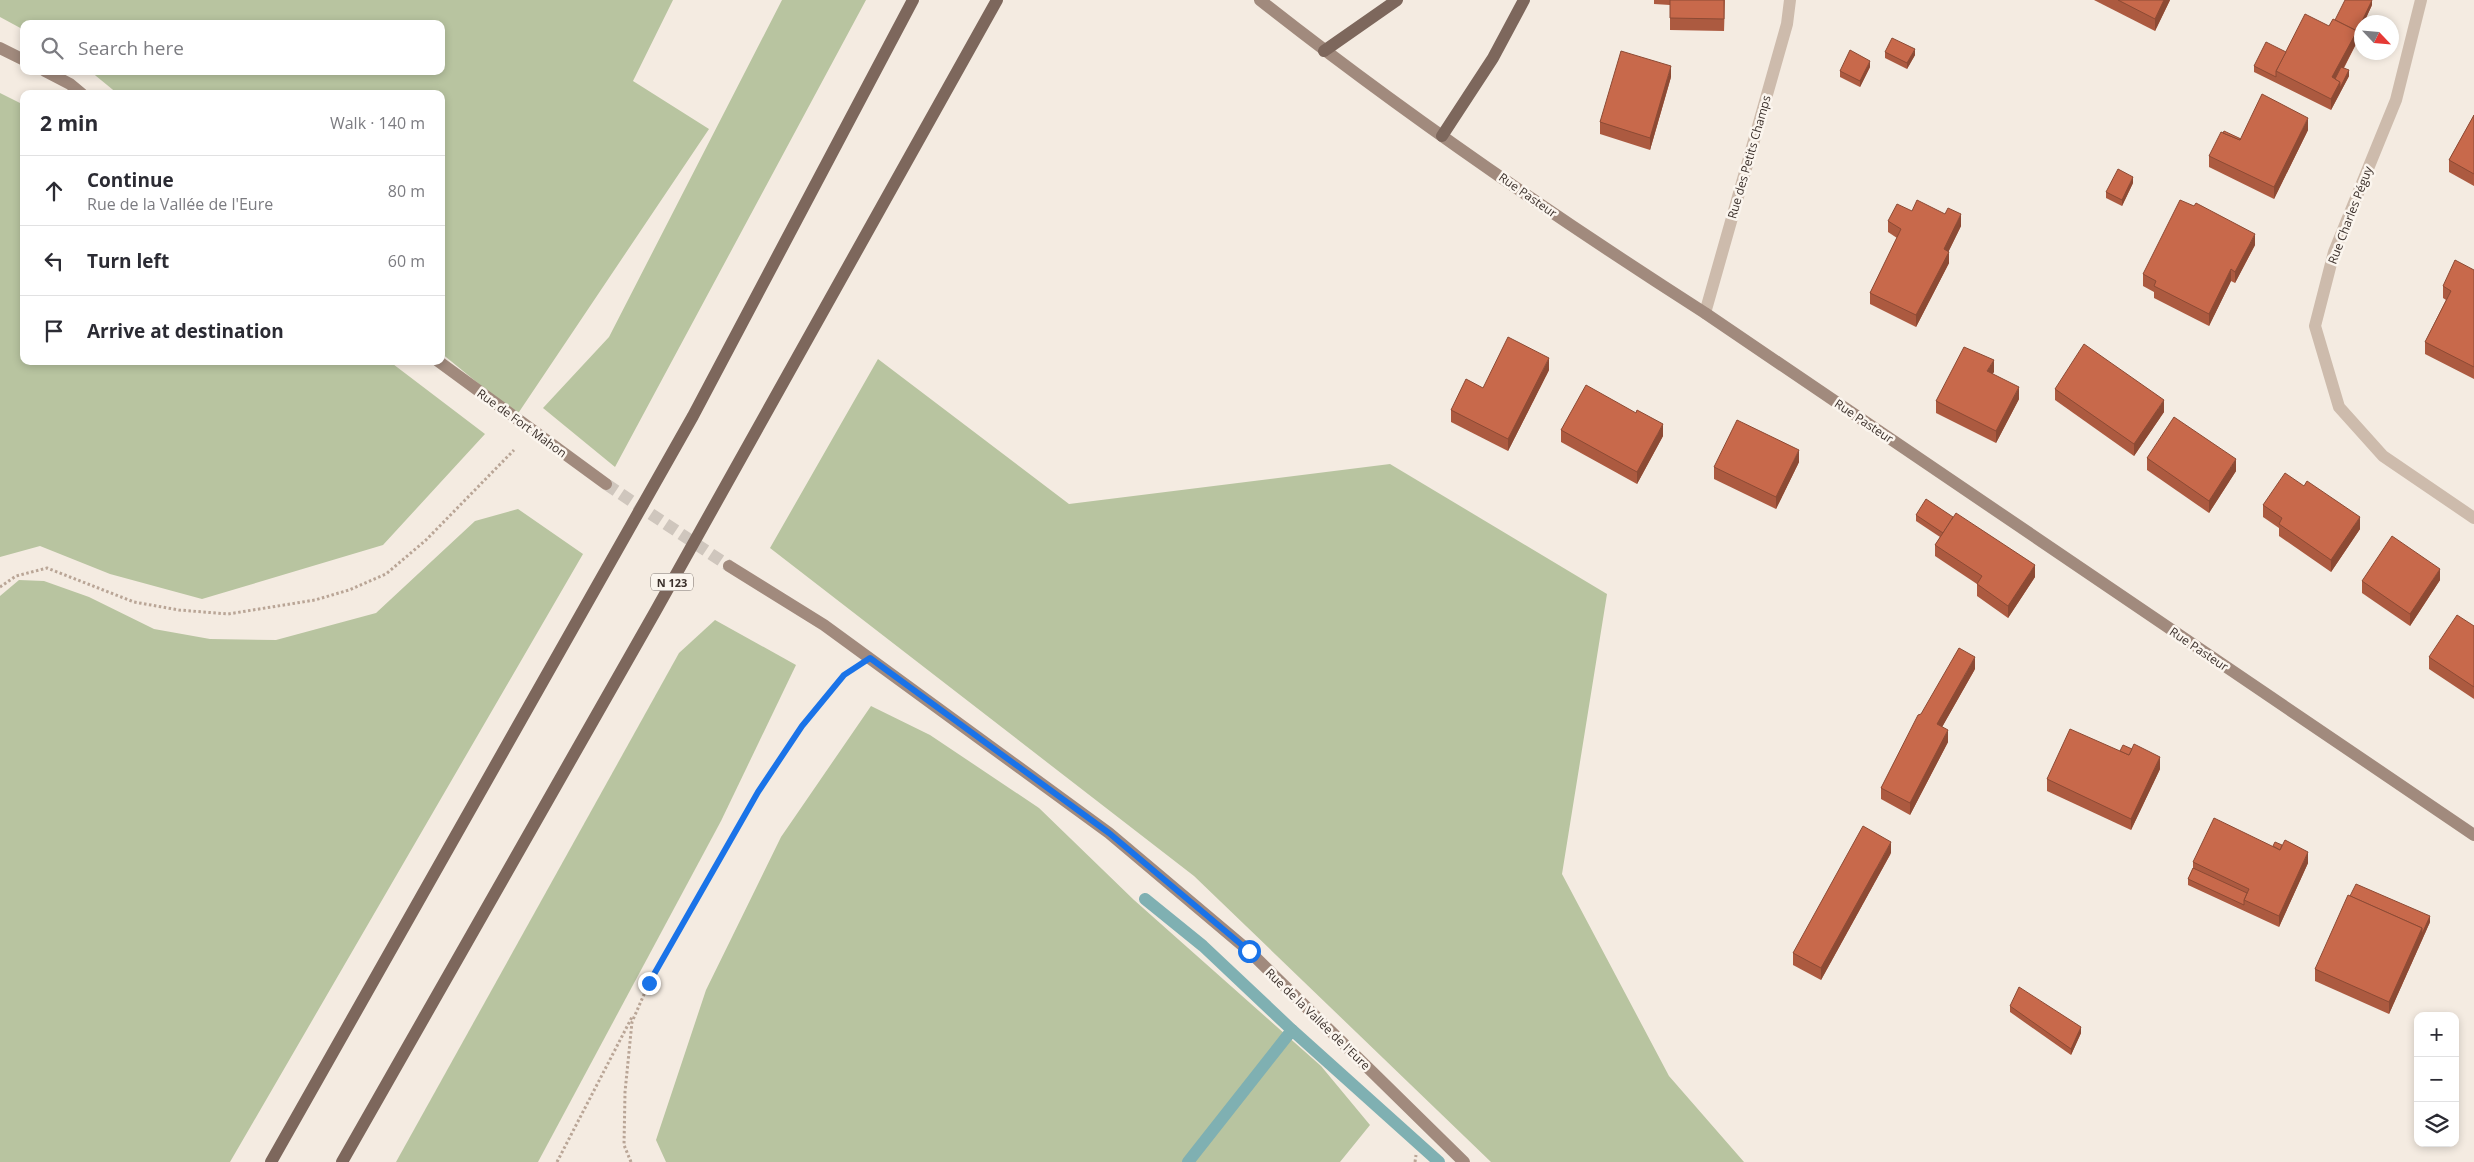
<!DOCTYPE html>
<html lang="en">
<head>
<meta charset="utf-8">
<style>
  body { margin:0; font-family:"Open Sans",sans-serif; background:#f2f2f3; color:#2b2b33 }
  .controls { position:absolute; right:15px; bottom:15px; display:grid; overflow:hidden; border-radius:10px; box-shadow:0 2px 8px #0003 }
  .controls button { width:45px; height:45px; display:grid; place-items:center; padding:0; border:0; border-bottom:1px solid #e1e1e2; background:#fff; color:#2b2b33; font:25px sans-serif }
  .compass { position:absolute; left:2354px; top:15px; width:45px; height:45px; border-radius:50%; background:#fff; box-shadow:0 2px 8px #0003; rotate:116deg }
  .stop { position:absolute; width:15px; height:15px; margin:-11px; border:4px solid #1a73e8; border-radius:50%; background:#fff }
  .stop.end { background:#1a73e8; border-color:#fff; box-shadow:0 1px 5px #0008 }
  .list { margin:0; padding:0; list-style:none }
  h2 { display:flex; justify-content:space-between; align-items:center; height:65px; margin:0; padding:0 20px; font-size:21px }
  h2 small { font-size:16px; font-weight:400; color:#7c7c81 }
  .list li { display:grid; grid-template-columns:32px 1fr auto; gap:15px; align-items:center; box-sizing:border-box; height:70px; padding:0 20px; border-top:1px solid #e1e1e2 }
  .list b { display:block; font-size:19px; white-space:nowrap }
  .list p { margin:0; font-size:16px; white-space:nowrap; color:#7c7c81 }
  .list em { font-size:16px; font-style:normal; color:#7c7c81 }
  .icon { flex:none; width:28px; height:28px; fill:none; stroke:currentColor; stroke-width:2; stroke-linecap:round; stroke-linejoin:round }
  .map { position:relative; flex:none; width:2474px; height:1162px; overflow:hidden }
  .search { position:absolute; background:#fff; box-shadow:0 2px 8px #0003; left:20px; top:20px; width:425px; height:55px; display:flex; align-items:center; gap:12px; box-sizing:border-box; padding:0 18px; border-radius:10px; color:#7c7c81; font-size:19px }
  .panel { position:absolute; background:#fff; box-shadow:0 2px 8px #0003; left:20px; top:90px; width:425px; height:275px; border-radius:10px }
  .map>svg:first-child { display:block }
  .green { fill:#b8c4a0 }
  .lines { fill:none; stroke-linecap:round; stroke-linejoin:round }
  .stream { stroke:#7fb0b2; stroke-width:12 }
  .secondary-tunnel { stroke:#cfc6bd; stroke-width:12; stroke-dasharray:12 6; stroke-linecap:butt }
  .path { stroke:#b9a596; stroke-width:3; stroke-dasharray:2.5 2.5; stroke-linecap:butt }
  .street { stroke:#cdbbac; stroke-width:12 }
  .secondary { stroke:#a18a7d; stroke-width:12 }
  .primary { stroke:#7d675c; stroke-width:12 }
  .wall { fill:#ac5a40 }
  .shaded-wall { fill:#8c4a34 }
  .building { fill:#c8694b; stroke:#8c4a34 }
  .route { stroke:#1a73e8; stroke-width:6 }
  .labels { text-anchor:middle; dominant-baseline:central; stroke-width:5; stroke-linejoin:round; paint-order:stroke }
  .shield { fill:#fbf5ee; stroke:#756b66; stroke-width:1 }
  .shield-label { font-size:11px; font-weight:bold; fill:#3b302b }
  .street-label { font-size:12px; fill:#3b302b; stroke:#fbf5ee }
</style>
</head>
<body>
<div class="map">
<svg width="2474" height="1162" viewBox="0 0 2474 1162">
  <rect width="100%" height="100%" fill="#f4ebe1"/>
  <g class="green">
    <path d="M0,0H673L633,81L709,129L517,415L441,353V94H118L90,71H441V24H24V30L0,17Z"/>
    <path d="M782,0H866L615,467L543,408L609,337Z"/>
    <path d="M0,93L24,105V361H389L485,434L383,545L202,599L110,574L40,546L0,557Z"/>
    <path d="M878,359L1069,504L1390,464L1607,594L1562,874L1669,1076L1744,1162H1491L1194,876L770,548Z"/>
    <path d="M518,509L583,554L230,1162H0V596L19,580L44,581L89,597L154,629L210,639L276,640L376,613L475,521Z"/>
    <path d="M715,620L796,665L721,821L538,1162H396L679,653Z"/>
    <path d="M871,706L930,735L1039,808L1134,900L1321,1066L1370,1125L1340,1162H666L656,1140L706,990L781,837Z"/>
  </g>
  <g class="lines">
    <g class="stream">
      <path d="M1145,899L1203,946L1292,1030"/>
      <path d="M1188,1162L1292,1030L1439,1162"/>
    </g>
    <path class="secondary-tunnel" d="M606,484L729,566"/>
    <g class="path">
      <path d="M0,587L16,576L47,568L134,602L179,610L228,614L315,600L349,590L386,574L426,540L514,450"/>
      <path d="M557,1162L632,1017"/>
      <path d="M631,1162L624,1145L625,1092L632,1022L649,983L758,792L802,726L844,675"/>
      <path d="M1415,1162L1416,1155"/>
    </g>
    <g class="street">
      <path d="M2421,0L2396,100L2334,252L2315,326L2339,407L2383,456L2474,518"/>
      <path d="M1705,313L1787,24L1790,0"/>
    </g>
    <g class="secondary">
      <path d="M1260,0C1402,112 1552,215 1705,313L2474,835"/>
      <path d="M0,48L24,60"/>
      <path d="M45,71L70,84L82,94"/>
      <path d="M438,361L606,484"/>
      <path d="M729,566L824,625L1109,833L1249,951L1464,1162"/>
    </g>
    <g class="primary">
      <path d="M1324,51L1397,0"/>
      <path d="M1442,136L1493,58L1524,0"/>
      <path d="M271,1162L693,416L913,0"/>
      <path d="M342,1162L655,612L997,0"/>
    </g>
  </g>
  <g class="wall">
    <path d="M1654,0H1670V5L1654,4Z"/>
    <path d="M1670,0H1725L1724,31L1670,30Z"/>
    <path d="M2094,0H2170L2155,31Z"/>
    <path d="M2372,5L2357,38V42L2344,68L2349,76L2331,110L2254,72V66L2286,52L2329,26L2335,20Z"/>
    <path d="M1885,52L1915,55L1907,69L1885,58Z"/>
    <path d="M1870,67L1860,87L1840,77V71Z"/>
    <path d="M1671,77L1650,150L1600,134V122Z"/>
    <path d="M2474,115V186L2449,172V160Z"/>
    <path d="M2308,130L2274,199L2209,167V156L2223,133L2241,139Z"/>
    <path d="M2133,183L2122,206L2106,198V192Z"/>
    <path d="M1912,211L1961,226L1948,252L1949,263L1916,327L1870,304V293L1897,238L1888,232V221Z"/>
    <path d="M2255,245L2235,283L2231,281L2209,326L2154,298V292L2143,286V274Z"/>
    <path d="M2474,270V379L2425,354V342L2446,300L2443,298V286Z"/>
    <path d="M1549,370L1508,451L1451,422V410L1483,388Z"/>
    <path d="M1994,372L1992,374L2019,399L1996,443L1936,413V401Z"/>
    <path d="M2055,389L2164,412L2134,456L2055,400Z"/>
    <path d="M1561,430L1663,436L1637,484L1561,442Z"/>
    <path d="M2147,458L2236,471L2209,513L2147,470Z"/>
    <path d="M1799,462L1776,509L1714,479V467Z"/>
    <path d="M2304,486L2360,529L2331,572L2279,536V528L2263,517V505Z"/>
    <path d="M1916,515L2035,577L2008,618L1977,596V584L1935,556V545L1940,537L1916,521Z"/>
    <path d="M2440,580L2410,626L2362,593V581Z"/>
    <path d="M2474,626V699L2429,669V657Z"/>
    <path d="M1975,669L1942,727L1948,742L1910,815L1881,799V788L1921,714Z"/>
    <path d="M2160,769L2131,830L2047,791V779Z"/>
    <path d="M1891,853L1821,980L1793,965V953Z"/>
    <path d="M2193,862L2308,863L2279,927L2188,885V879L2193,868Z"/>
    <path d="M2430,922L2389,1014L2315,981V969Z"/>
    <path d="M2010,1006L2081,1033L2071,1055L2010,1012Z"/>
  </g>
  <g class="shaded-wall">
    <path d="M2164,0H2170L2155,31V19Z"/>
    <path d="M2372,0V5L2364,22H2362V28L2357,38V42L2335,84L2332,77Z"/>
    <path d="M1915,49V55L1907,69V63Z"/>
    <path d="M1870,61V67L1860,87V81Z"/>
    <path d="M1671,66V77L1650,150V138Z"/>
    <path d="M2349,70V76L2331,110V99L2340,82Z"/>
    <path d="M2308,118V130L2274,199V187Z"/>
    <path d="M2133,177V183L2122,206V200Z"/>
    <path d="M1961,214V226L1944,261V249Z"/>
    <path d="M2255,234V245L2235,283V272Z"/>
    <path d="M1949,252V263L1916,327V315Z"/>
    <path d="M2231,269V281L2209,326V314Z"/>
    <path d="M1549,358V370L1508,451V439Z"/>
    <path d="M1994,360V372L1987,383V371Z"/>
    <path d="M2019,387V399L1996,443V431Z"/>
    <path d="M2164,400V412L2134,456V444Z"/>
    <path d="M1663,424V436L1637,484V472Z"/>
    <path d="M1799,450V462L1776,509V497Z"/>
    <path d="M2236,459V471L2209,513V501Z"/>
    <path d="M2360,517V529L2331,572V560Z"/>
    <path d="M2035,565V577L2008,618V606Z"/>
    <path d="M2440,569V580L2410,626V614Z"/>
    <path d="M1975,657V669L1937,736V724Z"/>
    <path d="M1948,730V742L1910,815V803Z"/>
    <path d="M2160,757V769L2131,830V819Z"/>
    <path d="M1891,842V853L1821,980V968Z"/>
    <path d="M2308,852V863L2279,927V916Z"/>
    <path d="M2430,916V922L2389,1014V1002L2422,928Z"/>
    <path d="M2081,1027V1033L2071,1055V1049Z"/>
  </g>
  <g class="building">
    <path d="M1670,0H1724V19L1670,18Z"/>
    <path d="M2118,0H2164L2155,19Z"/>
    <path d="M2345,0H2372L2357,32V31L2335,20Z"/>
    <path d="M2305,14L2329,26L2333,19L2357,31L2332,77L2340,82L2331,99L2276,71Z"/>
    <path d="M1892,38L1915,49L1907,63L1885,52Z"/>
    <path d="M2266,42L2286,52L2276,71V77L2254,66Z"/>
    <path d="M1850,50L1870,61L1860,81L1840,71Z"/>
    <path d="M1621,51L1671,66L1650,138L1600,122Z"/>
    <path d="M2341,67L2349,70L2340,88V82L2335,79Z"/>
    <path d="M2262,94L2308,118L2274,187L2209,156L2221,132L2240,140Z"/>
    <path d="M2474,115V174L2449,160Z"/>
    <path d="M2224,131L2241,139L2240,140L2223,133Z"/>
    <path d="M2118,169L2133,177L2122,200L2106,192Z"/>
    <path d="M1917,200L1945,214L1948,208L1961,214L1944,249L1949,252L1916,315L1870,293L1901,229L1888,221L1897,204L1912,211Z"/>
    <path d="M2180,200L2194,206L2196,203L2255,234L2235,272L2231,269L2209,314L2154,286L2156,281L2143,274Z"/>
    <path d="M2455,260L2474,270V367L2425,342L2451,291L2443,286Z"/>
    <path d="M1508,337L1549,358L1508,439L1451,410L1466,379L1483,388Z"/>
    <path d="M2084,344L2164,400L2134,444L2055,389Z"/>
    <path d="M1964,347L1994,360L1987,371L2019,387L1996,431L1936,401Z"/>
    <path d="M1586,385L1636,413L1637,410L1663,424L1637,472L1561,430Z"/>
    <path d="M2174,417L2236,459L2209,501L2147,458Z"/>
    <path d="M1737,420L1799,450L1776,497L1714,467Z"/>
    <path d="M2285,473L2304,486L2307,481L2360,517L2331,560L2279,524L2282,518L2263,505Z"/>
    <path d="M1926,499L1953,517L1943,533L1916,515Z"/>
    <path d="M1956,513L2035,565L2008,606L1977,584L1982,576L1935,545Z"/>
    <path d="M2392,536L2440,569L2410,614L2362,581Z"/>
    <path d="M2457,615L2474,626V687L2429,657Z"/>
    <path d="M1959,648L1975,657L1937,724L1948,730L1910,803L1881,788L1918,715L1921,714Z"/>
    <path d="M2070,729L2129,755L2134,744L2160,757L2131,819L2047,779Z"/>
    <path d="M2123,745L2132,749L2129,755L2120,751Z"/>
    <path d="M2214,818L2280,850L2285,840L2308,852L2279,916L2244,900L2249,889L2193,862Z"/>
    <path d="M1863,826L1891,842L1821,968L1793,953Z"/>
    <path d="M2275,842L2282,845L2280,850L2273,846Z"/>
    <path d="M2193,868L2247,893L2244,900V905L2188,879Z"/>
    <path d="M2356,884L2430,916L2422,934V928L2350,896Z"/>
    <path d="M2348,895L2422,928L2389,1002L2315,969Z"/>
    <path d="M2019,987L2081,1027L2071,1049L2010,1006Z"/>
  </g>
  <g class="lines">
    <path class="route" d="M649,983L758,792L802,726L844,675L870,658L1109,833L1249,951"/>
  </g>
  <g class="labels">
    <rect class="shield" x="651" y="573.5" width="42" height="17" rx="4"/>
    <g class="shield-label">
      <text x="672" y="582">N 123</text>
    </g>
    <g class="street-label">
      <text transform="translate(1749 157) rotate(-74)">Rue des Petits Champs</text>
      <text transform="translate(1528 195) rotate(35)">Rue Pasteur</text>
      <text transform="translate(2350 215) rotate(-69)">Rue Charles Péguy</text>
      <text transform="translate(1864 421) rotate(34)">Rue Pasteur</text>
      <text transform="translate(522 423) rotate(36)">Rue de Fort Mahon</text>
      <text transform="translate(2199 649) rotate(34)">Rue Pasteur</text>
      <text transform="translate(1318 1019) rotate(44)">Rue de la Vallée de l'Eure</text>
    </g>
  </g>
</svg>
<div class="controls">
<button>+</button>
<button>−</button>
<button><svg class="icon" aria-label="layers" viewBox="0 0 24 24"><path d="M12 4l9 5-9 5-9-5zM3 14l9 5 9-5"/></svg></button>
</div>
<svg class="compass" viewBox="-18 -18 36 36"><path d="M0-13l5 13h-10z" fill="#e53935"/><path d="M0 13l5-13h-10z" fill="#7c7c81"/></svg>
<div class="stop" style="left:1249px;top:951px"></div>
<div class="stop end" style="left:649px;top:983px"></div>
<div class="search"><svg class="icon" aria-label="search" viewBox="0 0 24 24"><circle cx="10" cy="10" r="6"/><path d="M15 15l6 6"/></svg>Search here</div>
<section class="panel">
<h2>2 min<small>Walk · 140 m</small></h2>
<ul class="list">
<li><svg class="icon" aria-label="ahead" viewBox="0 0 24 24"><path d="M12 20V5M6 11l6-6 6 6"/></svg><div><b>Continue</b><p>Rue de la Vallée de l'Eure</p></div><em>80 m</em></li>
<li><svg class="icon" aria-label="left" viewBox="0 0 24 24"><path d="M17 20v-9H6M10 6l-5 5 5 5"/></svg><div><b>Turn left</b></div><em>60 m</em></li>
<li><svg class="icon" aria-label="arrive" viewBox="0 0 24 24"><path d="M6 21V4h12l-3 4 3 4H6"/></svg><div><b>Arrive at destination</b></div></li>
</ul>
</section>
</div>
</body>
</html>
